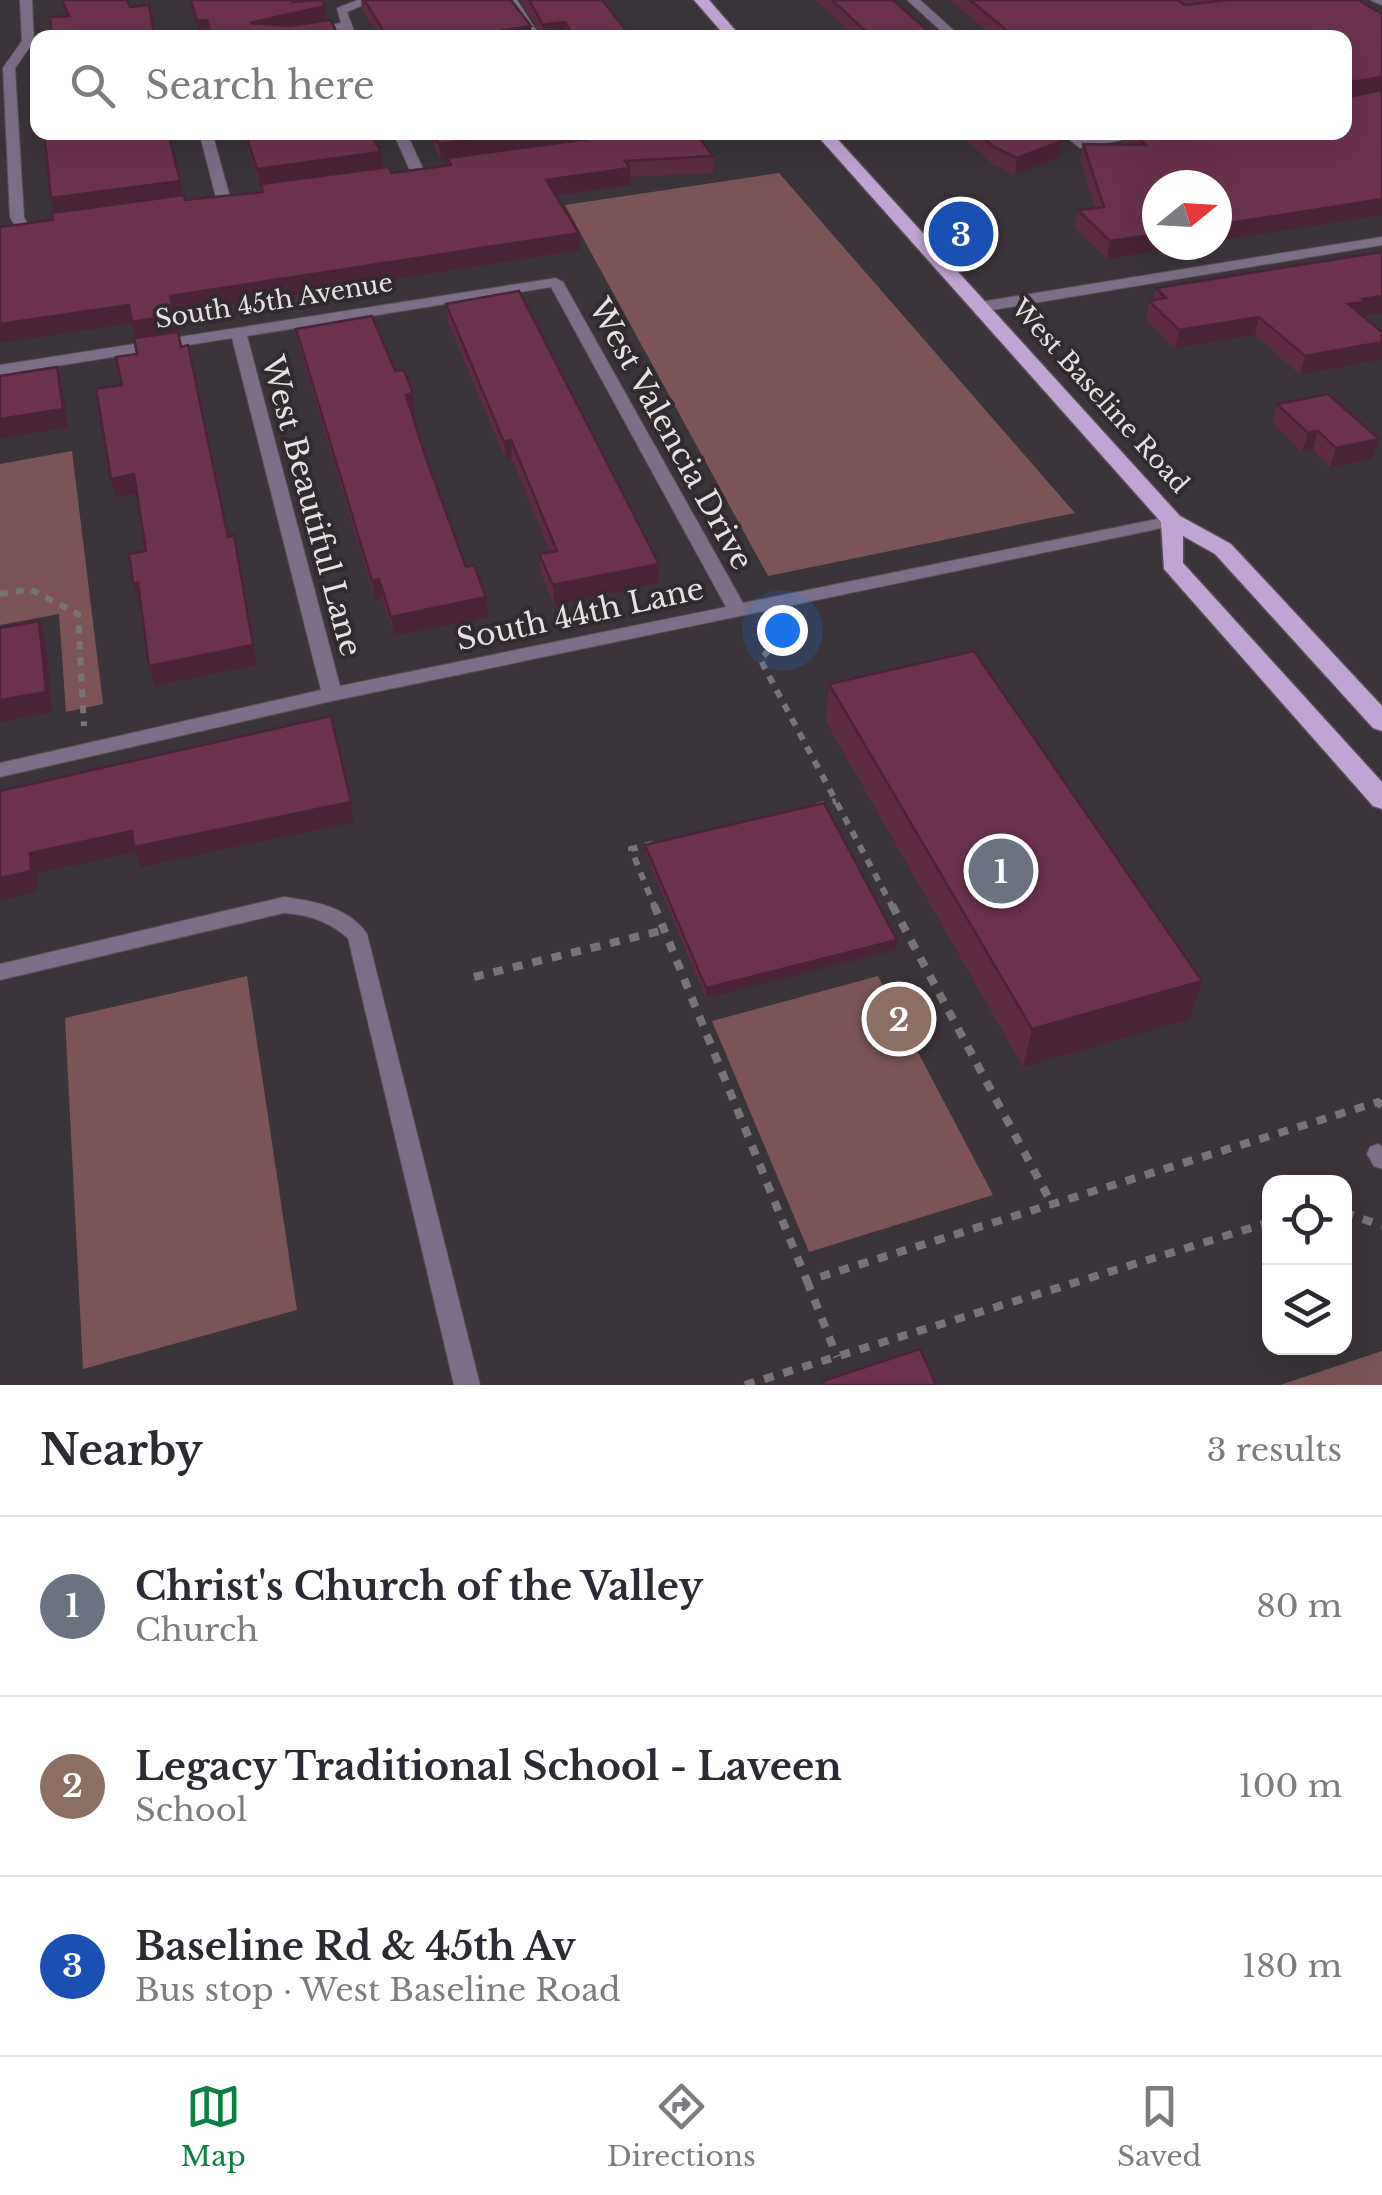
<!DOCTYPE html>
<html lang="en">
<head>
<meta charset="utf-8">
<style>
  body { margin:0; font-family:"Libre Baskerville",serif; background:#f2f2f3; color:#2b2b33 }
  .controls { position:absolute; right:30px; bottom:30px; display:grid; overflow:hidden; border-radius:20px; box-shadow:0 10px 40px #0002 }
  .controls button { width:90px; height:90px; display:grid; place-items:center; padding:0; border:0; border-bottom:2px solid #e1e1e2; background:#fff; color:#2b2b33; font:50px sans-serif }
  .compass { position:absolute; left:1142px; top:170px; width:90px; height:90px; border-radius:50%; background:#fff; box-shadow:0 10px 40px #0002; rotate:72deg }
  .you { position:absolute; left:782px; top:630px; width:35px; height:35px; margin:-25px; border:8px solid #fff; border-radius:50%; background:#1a73e8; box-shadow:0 0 0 15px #1a73e833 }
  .badge { display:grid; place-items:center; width:65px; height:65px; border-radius:50%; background:#0b8043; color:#fff; font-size:32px; font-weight:700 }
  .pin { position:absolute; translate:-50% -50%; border:5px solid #fff; box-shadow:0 2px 10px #0006 }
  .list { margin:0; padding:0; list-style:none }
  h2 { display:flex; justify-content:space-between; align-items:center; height:130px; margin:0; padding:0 40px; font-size:42px }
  h2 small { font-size:32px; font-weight:400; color:#7c7c81 }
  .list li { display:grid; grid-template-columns:65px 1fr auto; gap:30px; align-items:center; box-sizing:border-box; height:180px; padding:0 40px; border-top:2px solid #e1e1e2 }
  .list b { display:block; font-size:38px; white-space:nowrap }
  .list p { margin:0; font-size:32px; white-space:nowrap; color:#7c7c81 }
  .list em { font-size:32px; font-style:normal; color:#7c7c81 }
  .icon { flex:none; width:55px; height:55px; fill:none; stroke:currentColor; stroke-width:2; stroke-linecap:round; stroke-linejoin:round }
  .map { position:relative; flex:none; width:1382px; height:1385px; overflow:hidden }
  .search { position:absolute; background:#fff; box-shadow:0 10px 40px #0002; left:30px; right:30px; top:30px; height:110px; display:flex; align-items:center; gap:25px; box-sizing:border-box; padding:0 35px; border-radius:20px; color:#7c7c81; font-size:38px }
  .sheet { height:670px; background:#fff }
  nav { display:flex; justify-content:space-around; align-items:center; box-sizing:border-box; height:140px; border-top:2px solid #e1e1e2; background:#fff; font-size:28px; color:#7c7c81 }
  nav a { display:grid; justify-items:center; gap:5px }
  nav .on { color:#0b8043 }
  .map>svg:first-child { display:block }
  .green { fill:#7c5457 }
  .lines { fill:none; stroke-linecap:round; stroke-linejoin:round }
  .service-casing { stroke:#565055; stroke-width:2 }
  .minor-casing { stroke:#565055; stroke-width:2 }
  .primary-casing { stroke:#565055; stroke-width:3 }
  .path-far1 { stroke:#787377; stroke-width:6; stroke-dasharray:8 8; stroke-linecap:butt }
  .path { stroke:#787377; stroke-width:8; stroke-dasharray:10 10; stroke-linecap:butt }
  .service { fill:#7c6e86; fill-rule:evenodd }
  .minor { fill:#7c6e86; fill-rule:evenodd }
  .primary { fill:#c0a4d5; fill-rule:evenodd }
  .wall { fill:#5d2c43 }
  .shaded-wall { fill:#4c2437 }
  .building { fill:#6c334e; stroke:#4c2437; stroke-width:2.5 }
  .labels { text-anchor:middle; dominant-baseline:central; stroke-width:8; stroke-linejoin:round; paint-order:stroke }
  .far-street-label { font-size:25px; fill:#e4e0e3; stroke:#312a2f }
  .street-label { font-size:30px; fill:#e4e0e3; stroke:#312a2f }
</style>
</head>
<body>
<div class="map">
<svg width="1382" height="1385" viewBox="0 0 1382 1385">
  <rect width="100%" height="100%" fill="#3b343a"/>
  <g class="green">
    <path d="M779,173L1075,513L768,576L565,205Z"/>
    <path d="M72,451L103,704L66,712L59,614L0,625V464Z"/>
    <path d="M247,976L297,1310L83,1369L65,1018Z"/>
    <path d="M878,976L993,1195L809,1252L712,1021Z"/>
    <path d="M1382,1351V1385H1280Z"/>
  </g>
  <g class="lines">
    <defs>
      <g id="service">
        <path d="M284,897C314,901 349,907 367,934L480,1385H454L348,938C328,921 309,915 284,913L0,980V964Z"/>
        <path d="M1378,1144L1382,1146V1169L1374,1166L1367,1154L1370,1147Z"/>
      </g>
      <g id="minor">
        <path d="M20,0H32L34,41L15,68L24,217L27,223L50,224L52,227L45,231L18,230L10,217L3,68L22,41Z"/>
        <path d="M358,0H375L347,12L356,36H348L344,30L290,38H256L341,23L337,8Z"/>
        <path d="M505,0H517L541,38H530Z"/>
        <path d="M907,0H920L962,38H949Z"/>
        <path d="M1370,0H1382V5Z"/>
        <path d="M199,132H212L231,201L229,204L217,201Z"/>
        <path d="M393,132H406L425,173L423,176L411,173Z"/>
        <path d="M1060,132H1074L1083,140L1130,132H1164L1080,148Z"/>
        <path d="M1382,237V245L980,312L972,307L980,302Z"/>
        <path d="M556,278L563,282L743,603L1172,516L1181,521L1172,526L332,701L0,777V763L321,690L232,338L0,375V365ZM551,287L726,607L340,686L247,336Z"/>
      </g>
      <g id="primary">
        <path d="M694,0H709L742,38H727Z"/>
        <path d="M814,132H831L1180,516L1231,544L1382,706V731L1373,728L1215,554L1183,536V563L1382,782V809L1373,806L1164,569L1161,522Z"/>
      </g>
    </defs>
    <use href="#service" class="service-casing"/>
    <use href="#minor" class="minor-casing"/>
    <use href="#primary" class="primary-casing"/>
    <g class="path-far1">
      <path d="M0,594L30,589L78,614L84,726"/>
      <path d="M774,625L781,639L760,659L893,908"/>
      <path d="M817,806L836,801"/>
      <path d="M653,844L631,849L655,908"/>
    </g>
    <g class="path">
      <path d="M654,905L807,1281L1378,1102L1382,1106"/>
      <path d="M892,905L1053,1206"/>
      <path d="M474,977L664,930"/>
      <path d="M1344,1212L1382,1226"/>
      <path d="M807,1281L837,1357"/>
      <path d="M745,1385L1270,1222"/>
    </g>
    <use href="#service" class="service"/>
    <use href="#minor" class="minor"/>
    <use href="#primary" class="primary"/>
  </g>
  <g class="wall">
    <path d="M190,0H322L325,6L327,21L339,38H211L210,35L200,36Z"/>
    <path d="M361,0H511L532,38H380L362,10Z"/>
    <path d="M521,0H602L632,38H542Z"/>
    <path d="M816,0H893L936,38H856Z"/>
    <path d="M950,0H1358L1382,14V215L1217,241V185L1107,259L1075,228L1078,210L1095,208L1080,160L1083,144H1122L1124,132H1344V38H995Z"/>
    <path d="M242,132H370L381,152L383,167L392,173L448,165V160L441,161L435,150L433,134L593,137L713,156V173L630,177V185L556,196L580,250L174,314L228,536L239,555L257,665L155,686L140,603L138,604L146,551L137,494L116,498L111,479L122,385L137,354L136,338L132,323L53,220L183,195L185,200L262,192Z"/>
    <path d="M958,132H1043L1062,141L1059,157L1015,175L992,164Z"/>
    <path d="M1156,288L1362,316L1382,332V359L1300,375L1255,335L1175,348L1146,319L1149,301L1153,300Z"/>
    <path d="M446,304L659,564V583L554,605L541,574L539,554L550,552L512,459L506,460L448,322Z"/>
    <path d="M296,329L415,412L411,413L425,455L466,567L486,597L488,617L394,636L382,599L375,600L299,347Z"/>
    <path d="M1277,404L1373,458L1330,467L1313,450L1302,452L1272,422Z"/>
    <path d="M829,684L1190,1019L1023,1067L826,722Z"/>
    <path d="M645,845L897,940L896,950L706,998L646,855Z"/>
  </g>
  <g class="shaded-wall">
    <path d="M297,0H319L325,6L327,22L256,38L250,23Z"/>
    <path d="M207,20L210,35L200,36L197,21Z"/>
    <path d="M565,22L566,38H544L543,25Z"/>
    <path d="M531,26L532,38H504L503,30Z"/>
    <path d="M1382,77V92L1344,98L1345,83Z"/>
    <path d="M523,132H595L593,138L585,140L441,161L439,144Z"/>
    <path d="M1062,141L1059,157L1015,175L1017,158Z"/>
    <path d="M381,152L383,169L260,186L257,169Z"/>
    <path d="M630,168V185L547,197L546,180Z"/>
    <path d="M180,181L184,197L55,214L51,198Z"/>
    <path d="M1382,199V215L1217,241V225Z"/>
    <path d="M579,233L580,250L174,314L170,296Z"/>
    <path d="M1157,234V245H1193L1107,259L1110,241Z"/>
    <path d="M1382,296V313L1360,316L1348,304L1362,299Z"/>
    <path d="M129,305L174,315L178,333L136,340L132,323L0,343V324Z"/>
    <path d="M1259,317L1255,335L1175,348L1179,330Z"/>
    <path d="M1382,342V359L1300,375L1305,356Z"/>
    <path d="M57,367L62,385L68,427L0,439V419Z"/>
    <path d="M413,393L415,412L408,413L406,395Z"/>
    <path d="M1318,431L1313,450L1302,452L1308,433Z"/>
    <path d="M1379,439L1373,458L1330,467L1336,448Z"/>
    <path d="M511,440L512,459L506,460L504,442Z"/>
    <path d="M134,474L139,493L116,498L111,479Z"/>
    <path d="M234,535L257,665L155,686L149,666Z"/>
    <path d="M659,564V583L554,605L553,585Z"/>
    <path d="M379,579L382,599L375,600L372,581Z"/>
    <path d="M138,583L143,603L138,604L133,584Z"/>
    <path d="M486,597L488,617L394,636L391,617Z"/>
    <path d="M39,621L46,640L52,712L0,722V700Z"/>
    <path d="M351,802L354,822L140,867L136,852L37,873L38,891L0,900V878L30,853L132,831Z"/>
    <path d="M897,940L896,950L706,998V988Z"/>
    <path d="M1202,981L1190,1019L1023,1067L1032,1029Z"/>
  </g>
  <g class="building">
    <path d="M62,0H127L130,7L149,5L155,38H52L50,17L69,16Z"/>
    <path d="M191,0H297L294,2L322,0L325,6L250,23L288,26L331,20L339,38H213L207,20L197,21Z"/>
    <path d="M364,0H511L531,26L503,30L508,38H388Z"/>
    <path d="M529,0H602L632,38H575L565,22L543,25Z"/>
    <path d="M832,0H893L936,38H873Z"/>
    <path d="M970,0H1177L1185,5L1227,0H1358L1382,14V77L1345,83L1349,97L1382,90V199L1217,225V185H1157V234L1110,241L1078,210L1104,207L1083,144L1146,145L1131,132H1344V38H1016Z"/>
    <path d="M44,132H168L180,181L51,198Z"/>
    <path d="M245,132H370L381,152L257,169Z"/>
    <path d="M440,132H523L439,144L433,134Z"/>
    <path d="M603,132H695L713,156L625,161L630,168L546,180L579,233L170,296L174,315L132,322L129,305L0,324V227L53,220L52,213L184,195L185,200L263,192L261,184L388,167L392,173L451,165L448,158L588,139Z"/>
    <path d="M977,132H1043L1062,141L1017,158L994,147Z"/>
    <path d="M1382,252V296L1362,299L1365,302L1348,304L1382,332V342L1305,356L1259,317L1179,330L1149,301L1166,298L1156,288Z"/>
    <path d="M519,291L659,564L553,585L539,554L557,551L511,440L504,442L446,304Z"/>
    <path d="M372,316L395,371L404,370L413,393L406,395L425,455L466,567L474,565L486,597L391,617L379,579L372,581L296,329Z"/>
    <path d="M178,332L181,347L188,345L228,537L234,535L253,645L149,666L138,583L133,584L129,554L146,551L134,474L111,479L96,389L122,385L116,357L137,354L134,338Z"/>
    <path d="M57,367L63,409L0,419V376Z"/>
    <path d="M1328,394L1379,439L1336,448L1318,431L1308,433L1277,404Z"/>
    <path d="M39,621L46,692L0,700V628Z"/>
    <path d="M974,651L1202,981L1032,1029L829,684Z"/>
    <path d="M331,716L351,802L134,847L132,831L30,853L31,871L0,878V791Z"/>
    <path d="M824,803L897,940L706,988L645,845Z"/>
    <path d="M920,1349L936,1385H824L823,1381Z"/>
  </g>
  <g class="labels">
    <g class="far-street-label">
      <text transform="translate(274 301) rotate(-9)">South 45th Avenue</text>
      <text transform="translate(1100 396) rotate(48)">West Baseline Road</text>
    </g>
    <g class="street-label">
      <text transform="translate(671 434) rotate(61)">West Valencia Drive</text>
      <text transform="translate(312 506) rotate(75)">West Beautiful Lane</text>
      <text transform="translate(580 614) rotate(-12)">South 44th Lane</text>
    </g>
  </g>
</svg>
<div class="controls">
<button><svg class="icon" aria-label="locate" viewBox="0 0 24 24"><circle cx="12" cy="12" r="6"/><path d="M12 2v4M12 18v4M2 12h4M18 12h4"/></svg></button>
<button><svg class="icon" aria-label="layers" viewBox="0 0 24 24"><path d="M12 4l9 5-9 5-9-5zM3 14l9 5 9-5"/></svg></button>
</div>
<svg class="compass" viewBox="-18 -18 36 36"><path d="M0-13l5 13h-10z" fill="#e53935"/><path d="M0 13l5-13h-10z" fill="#7c7c81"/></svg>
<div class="you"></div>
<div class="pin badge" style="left:1001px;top:871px;background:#6b7280">1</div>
<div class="pin badge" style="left:899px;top:1019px;background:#8d6e63">2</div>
<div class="pin badge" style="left:961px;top:234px;background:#1a4fb4">3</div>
<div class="search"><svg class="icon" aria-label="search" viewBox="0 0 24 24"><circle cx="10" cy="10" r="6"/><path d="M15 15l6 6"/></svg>Search here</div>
</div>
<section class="sheet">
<h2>Nearby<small>3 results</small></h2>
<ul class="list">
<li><span class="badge" style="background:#6b7280">1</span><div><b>Christ's Church of the Valley</b><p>Church</p></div><em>80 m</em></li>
<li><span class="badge" style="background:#8d6e63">2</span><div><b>Legacy Traditional School - Laveen</b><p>School</p></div><em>100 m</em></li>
<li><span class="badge" style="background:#1a4fb4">3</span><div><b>Baseline Rd &amp; 45th Av</b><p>Bus stop · West Baseline Road</p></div><em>180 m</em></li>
</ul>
</section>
<nav>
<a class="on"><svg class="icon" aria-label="map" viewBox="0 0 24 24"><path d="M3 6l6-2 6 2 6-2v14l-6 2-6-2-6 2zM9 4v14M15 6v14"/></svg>Map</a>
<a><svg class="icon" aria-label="directions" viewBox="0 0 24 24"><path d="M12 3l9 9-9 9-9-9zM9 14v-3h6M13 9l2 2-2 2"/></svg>Directions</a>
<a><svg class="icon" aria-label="saved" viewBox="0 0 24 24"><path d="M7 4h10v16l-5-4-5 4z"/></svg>Saved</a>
</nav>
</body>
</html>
